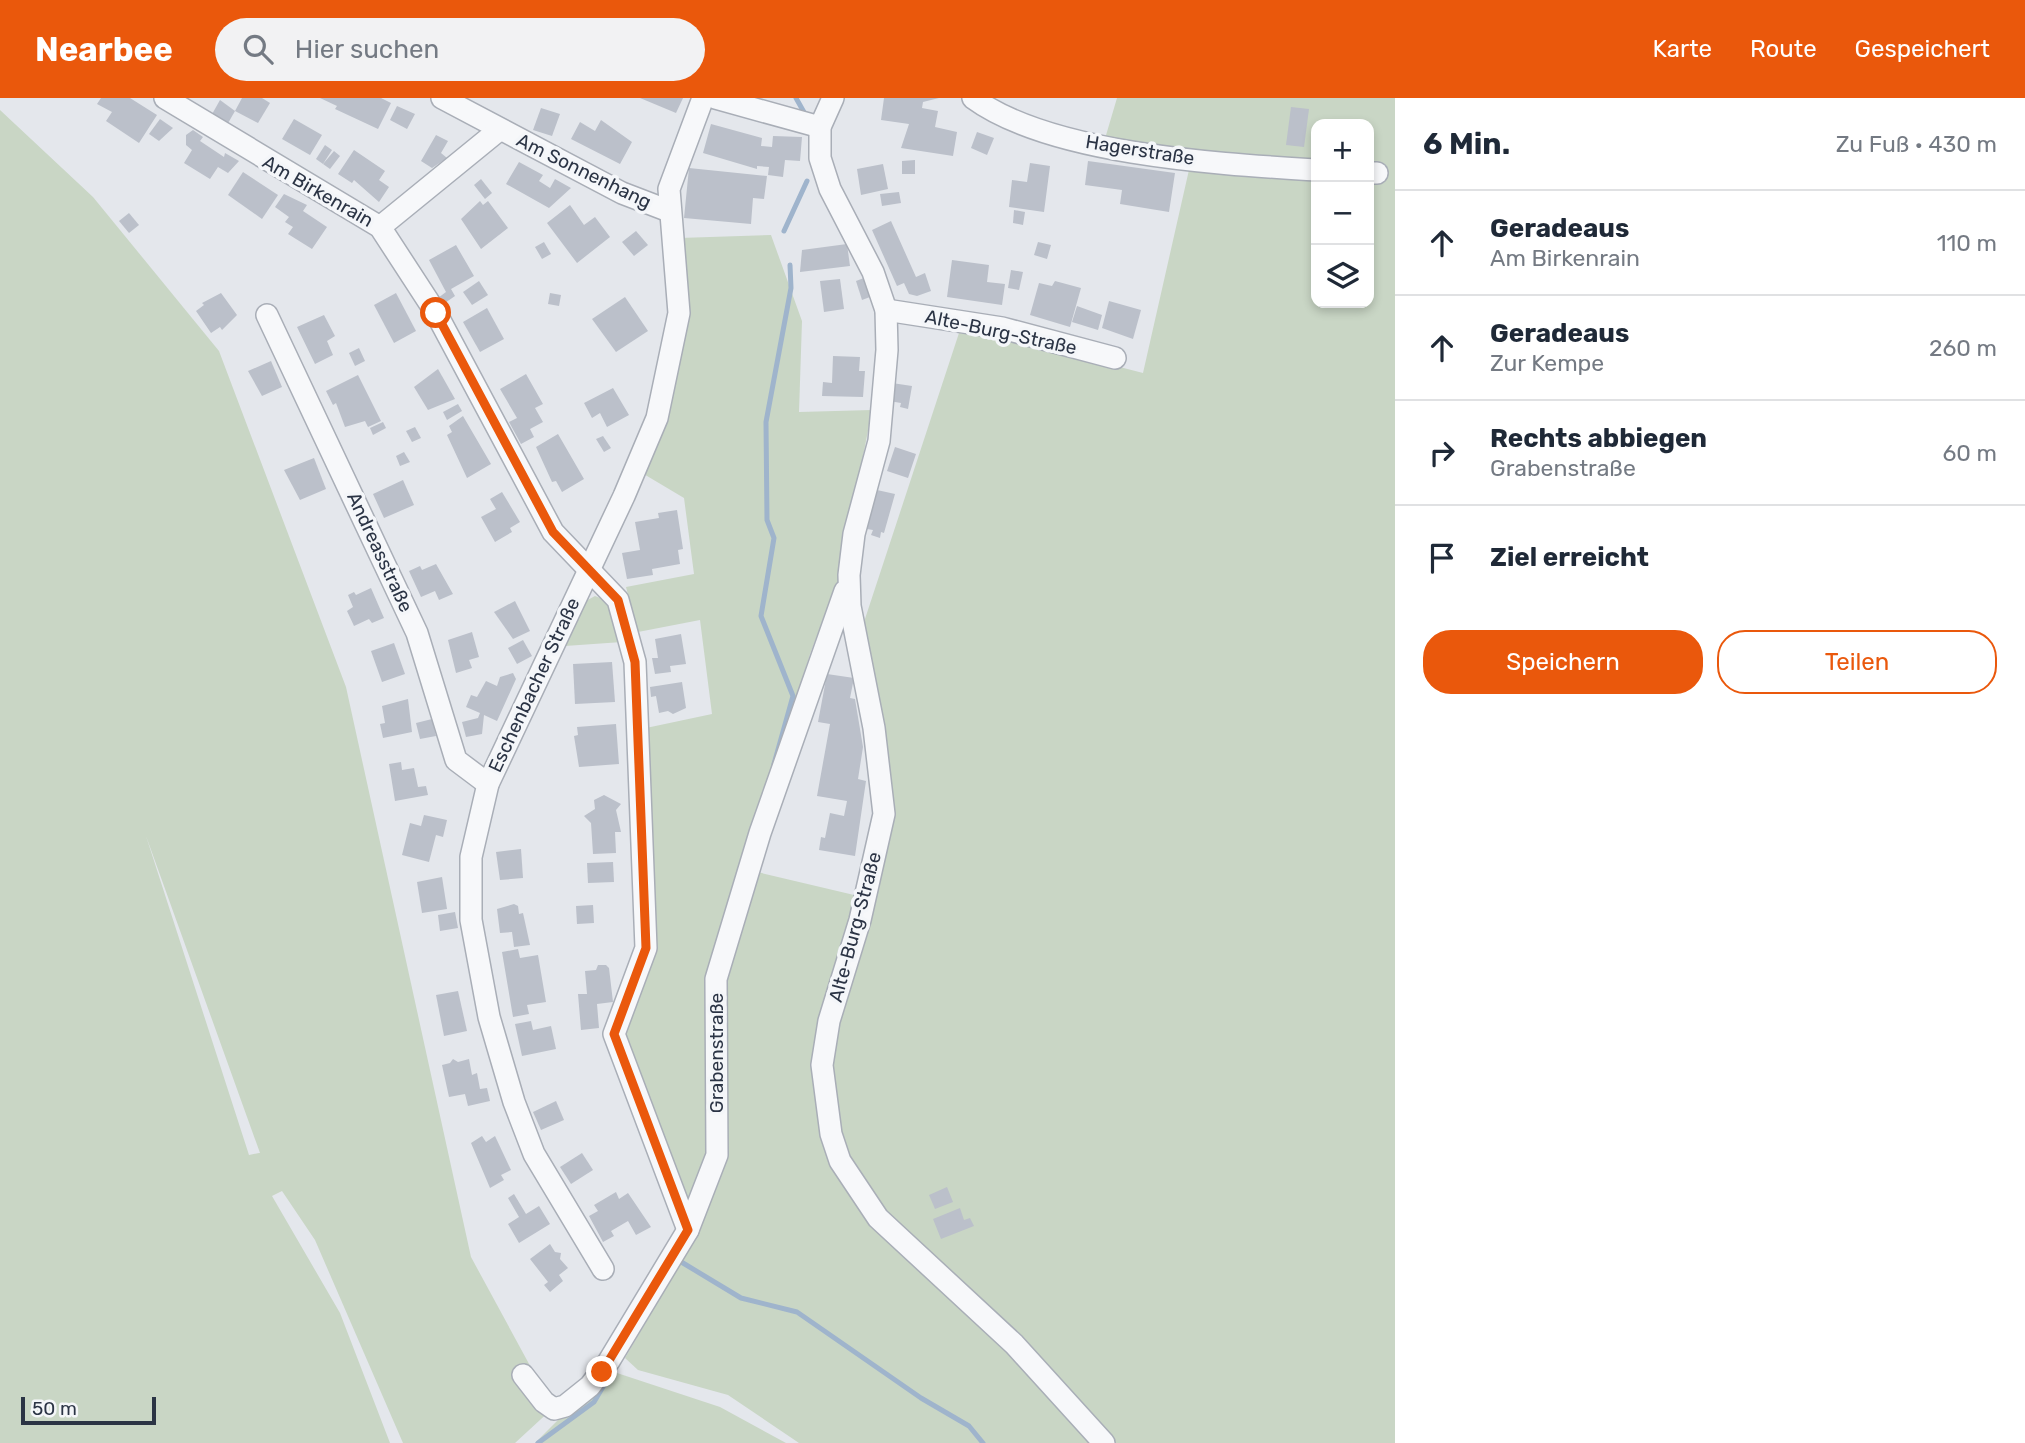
<!DOCTYPE html>
<html lang="de">
<head>
<meta charset="utf-8">
<style>
  body { margin:0; font-family:Rubik,sans-serif; background:#f2f2f3; color:#1f2937 }
  .controls { position:absolute; right:21px; top:21px; display:grid; overflow:hidden; border-radius:14px; box-shadow:0 4px 10px #0003 }
  .controls button { width:63px; height:63px; display:grid; place-items:center; padding:0; border:0; border-bottom:2px solid #e0e1e3; background:#fff; color:#1f2937; font:35px sans-serif }
  .scale { position:absolute; left:21px; bottom:18px; width:135px; box-sizing:border-box; padding-left:7px; border:4px solid #2b3445; border-top:0; font-size:19px; line-height:24px; white-space:nowrap; color:#2b3445; -webkit-text-stroke:5px #f4f6f9; paint-order:stroke }
  .stop { position:absolute; width:21px; height:21px; margin:-16px; border:5px solid #ea580c; border-radius:50%; background:#fff }
  .stop.end { background:#ea580c; border-color:#fff; box-shadow:0 2px 7px #0008 }
  .list { margin:0; padding:0; list-style:none }
  h2 { display:flex; justify-content:space-between; align-items:center; height:91px; margin:0; padding:0 28px; font-size:30px }
  h2 small { font-size:23px; font-weight:400; color:#747a83 }
  .list li { display:grid; grid-template-columns:46px 1fr auto; gap:21px; align-items:center; box-sizing:border-box; height:105px; padding:0 28px; border-top:2px solid #e0e1e3 }
  .list b { display:block; font-size:26px; white-space:nowrap }
  .list p { margin:0; font-size:23px; white-space:nowrap; color:#747a83 }
  .list em { font-size:23px; font-style:normal; color:#747a83 }
  .actions { display:flex; gap:14px; padding:21px 28px }
  .actions a { flex:1; padding:16px 0; border:2px solid #ea580c; border-radius:28px; text-align:center; font-size:24px; color:#ea580c }
  .actions .main { background:#ea580c; color:#fff }
  .icon { flex:none; width:38px; height:38px; fill:none; stroke:currentColor; stroke-width:2; stroke-linecap:round; stroke-linejoin:round }
  .map { position:relative; flex:none; width:1395px; height:1345px; overflow:hidden }
  header { display:flex; align-items:center; gap:42px; box-sizing:border-box; height:98px; padding:0 35px; background:#ea580c; color:#fff }
  header strong { font-size:33px }
  nav { display:flex; gap:38px; margin-inline-start:auto; font-size:24px }
  .search { width:490px; height:63px; background:#f2f2f3; display:flex; align-items:center; gap:18px; box-sizing:border-box; padding:0 24px; border-radius:38px; color:#747a83; font-size:26px }
  main { display:flex }
  aside { flex:1; background:#fff }
  .map>svg:first-child { display:block }
  .green { fill:#c9d6c5; fill-rule:evenodd }
  .lines { fill:none; stroke-linecap:round; stroke-linejoin:round }
  .stream { stroke:#9fb4cc; stroke-width:5 }
  .building { fill:#bbc0ca }
  .street-casing { stroke:#a9aeb7; stroke-width:24 }
  .street { stroke:#f7f8fa; stroke-width:21 }
  .route { stroke:#ea580c; stroke-width:9 }
  .labels { text-anchor:middle; dominant-baseline:central; stroke-width:7; stroke-linejoin:round; paint-order:stroke }
  .street-label { font-size:19px; fill:#2b3445; stroke:#f4f6f9 }
</style>
</head>
<body>
<header>
<strong>Nearbee</strong>
<div class="search"><svg class="icon" aria-label="search" viewBox="0 0 24 24"><circle cx="10" cy="10" r="6"/><path d="M15 15l6 6"/></svg>Hier suchen</div>
<nav><a>Karte</a><a>Route</a><a>Gespeichert</a></nav>
</header>
<main>
<div class="map">
<svg width="1395" height="1345" viewBox="0 0 1395 1345">
  <rect width="100%" height="100%" fill="#e4e7ec"/>
  <g class="green">
    <path d="M1117,0H1395V1345H799L728,1297L638,1272L625,1260L696,1138L719,1080L724,873L753,773L871,801L893,719L864,524L959,235L1015,242L1143,275L1191,63L1104,44ZM1316,26H1369V205H1316Z"/>
    <path d="M0,12L93,99L219,253L346,589L471,1159L553,1310L515,1345H403L315,1142L282,1093L272,1098L340,1215L390,1345H0ZM146,738L260,1055H259L249,1057Z"/>
    <path d="M771,137L802,223L799,314L872,312L840,477L810,556L712,878L711,1058L687,1120L620,937L655,850L646,630L712,616L700,522L638,534L626,489L694,476L684,400L642,375L663,323L679,140Z"/>
    <path d="M595,498L613,505L622,544L565,548L582,505Z"/>
    <path d="M617,1275L720,1309L786,1345H535L567,1313Z"/>
  </g>
  <g class="lines">
    <g class="stream">
      <path d="M796,0L805,16"/>
      <path d="M784,133L807,83"/>
      <path d="M774,666L793,598L761,518L774,440L767,422L766,324L791,190L790,167"/>
      <path d="M678,1162L741,1200L797,1214L921,1300L969,1328L983,1345"/>
      <path d="M538,1345L594,1304L607,1282"/>
    </g>
  </g>
  <g class="building">
    <path d="M101,0H130L157,17L139,45L106,23L112,14L97,6Z"/>
    <path d="M242,0H262L270,5L258,25L235,13Z"/>
    <path d="M320,0H381L391,5L378,31L335,11L337,8Z"/>
    <path d="M640,0H683L676,15Z"/>
    <path d="M884,0H939L923,4L922,10L938,13L935,29L957,34L953,58L901,50L909,26L881,22Z"/>
    <path d="M220,2L235,13L227,27L211,18Z"/>
    <path d="M397,8L415,16L407,31L390,22Z"/>
    <path d="M1291,9L1309,11L1304,49L1286,47Z"/>
    <path d="M541,10L560,16L552,38L533,32Z"/>
    <path d="M160,21L173,30L159,43L149,36Z"/>
    <path d="M294,21L322,37L310,57L282,41Z"/>
    <path d="M601,22L632,44L620,66L571,41L580,24L595,33Z"/>
    <path d="M711,26L762,40L761,48L772,49L773,38L802,39L800,63L785,62L783,79L768,77L769,69L757,68V71L703,55Z"/>
    <path d="M193,32L203,39L200,43L224,59L225,55L239,63L228,75L218,69L210,81L184,65L192,52L186,47V37Z"/>
    <path d="M977,34L994,40L987,57L971,50Z"/>
    <path d="M436,37L448,43L441,55L447,60L432,70L421,63Z"/>
    <path d="M325,47L332,52L323,66L316,61Z"/>
    <path d="M354,52L385,73L379,82L389,89L379,104L354,82L352,85L338,76Z"/>
    <path d="M334,53L340,58L330,71L323,66Z"/>
    <path d="M915,62V76H902V63Z"/>
    <path d="M1088,63L1175,75L1169,114L1120,106L1122,92L1085,87Z"/>
    <path d="M519,64L543,77L539,83L550,90L555,81L571,90L549,110L506,86Z"/>
    <path d="M1030,65L1050,68L1044,114L1009,109L1012,82L1027,84Z"/>
    <path d="M883,66L888,91L861,97L857,71Z"/>
    <path d="M689,70L767,78L764,101L753,100L751,126L684,120Z"/>
    <path d="M243,74L278,97L262,121L228,97Z"/>
    <path d="M481,81L492,95L485,101L474,87Z"/>
    <path d="M899,94L901,105L882,108L880,96Z"/>
    <path d="M284,96L307,107L303,113L327,129L312,151L288,136L293,129L285,124L289,119L275,109Z"/>
    <path d="M480,103L483,107L488,103L508,130L481,151L461,121Z"/>
    <path d="M570,107L584,127L595,119L610,139L577,165L547,125Z"/>
    <path d="M1014,112L1025,114L1023,127L1013,125Z"/>
    <path d="M129,115L139,127L129,135L119,123Z"/>
    <path d="M891,123L916,179L925,175L931,193L917,198L909,196L904,185L897,188L872,132Z"/>
    <path d="M636,133L648,147L634,158L622,144Z"/>
    <path d="M544,144L551,156L542,161L535,149Z"/>
    <path d="M1038,144L1051,147L1047,161L1034,157Z"/>
    <path d="M847,146L850,168L800,174L802,152Z"/>
    <path d="M456,147L474,178L451,191L455,198L442,207L438,200L446,194L429,162Z"/>
    <path d="M952,162L989,167L987,184L1005,186L1002,207L947,199Z"/>
    <path d="M1011,172L1023,174L1019,192L1008,190Z"/>
    <path d="M864,180L870,199L862,202L856,183Z"/>
    <path d="M840,181L844,211L824,214L820,183Z"/>
    <path d="M479,183L488,197L472,207L463,194Z"/>
    <path d="M1055,183L1081,190L1070,229L1030,217L1039,185L1052,188Z"/>
    <path d="M221,195L237,217L222,232L220,229L211,235L196,213L204,207L202,205Z"/>
    <path d="M396,195L416,233L394,245L374,207Z"/>
    <path d="M550,195L561,197L559,208L548,206Z"/>
    <path d="M625,199L648,233L616,254L592,221Z"/>
    <path d="M1109,203L1141,212L1133,241L1102,230Z"/>
    <path d="M1077,208L1102,217L1098,232L1072,224Z"/>
    <path d="M487,210L504,241L480,254L463,224Z"/>
    <path d="M324,217L335,238L327,243L333,257L315,266L297,229Z"/>
    <path d="M359,250L365,263L355,268L349,255Z"/>
    <path d="M833,258L860,259L859,273H865L863,299L822,298L823,284L832,285Z"/>
    <path d="M271,263L282,289L262,298L248,273Z"/>
    <path d="M438,271L455,301L428,312L414,289Z"/>
    <path d="M526,276L543,306L535,310L543,324L530,331L534,339L521,346L509,324L517,320L500,291Z"/>
    <path d="M358,277L381,323L368,329L365,323L345,329L336,305L333,307L326,293Z"/>
    <path d="M892,285L912,288L908,311L900,309L901,305L889,303Z"/>
    <path d="M613,290L629,317L607,329L600,315L592,320L584,305Z"/>
    <path d="M458,306L462,313L447,322L443,314Z"/>
    <path d="M463,318L491,366L467,380L447,337L452,334L449,328Z"/>
    <path d="M383,324L386,330L373,337L370,330Z"/>
    <path d="M415,329L421,340L412,344L406,333Z"/>
    <path d="M558,336L584,381L562,394L556,383L552,384L536,349Z"/>
    <path d="M603,338L611,350L604,354L596,341Z"/>
    <path d="M895,349L916,356L908,380L887,373Z"/>
    <path d="M404,354L410,364L400,368L396,358Z"/>
    <path d="M314,360L326,391L300,402L284,372Z"/>
    <path d="M403,382L414,407L384,420L373,396Z"/>
    <path d="M877,392L895,396L884,435L881,434L880,440L871,437L873,432L867,431Z"/>
    <path d="M502,394L520,424L510,430L512,434L495,444L481,419L496,411L490,401Z"/>
    <path d="M677,412L683,451L678,452L680,466L652,471L653,477L627,481L622,455L640,452L635,424L659,420L658,415Z"/>
    <path d="M436,466L453,496L439,502L435,493L421,499L409,473L420,468L422,472Z"/>
    <path d="M371,490L384,520L372,525L369,521L354,528L347,513L353,509L348,497L354,494L356,497Z"/>
    <path d="M515,503L530,533L513,541L494,514Z"/>
    <path d="M472,534L479,559L469,562L472,570L456,575L448,542Z"/>
    <path d="M681,536L686,566L670,568L671,574L655,576L652,560H658L655,541Z"/>
    <path d="M523,542L532,558L517,566L508,550Z"/>
    <path d="M394,545L405,576L382,584L371,553Z"/>
    <path d="M612,564L615,604L575,606L573,566Z"/>
    <path d="M513,575L516,581L497,623L484,617L482,636L466,639L462,624L478,620L480,615L466,609L471,597L477,599L486,583L497,588L500,579Z"/>
    <path d="M827,576L854,580L850,600L855,601L863,649L858,681L866,683L855,758L819,752L821,739L825,740L830,715L844,718L847,703L817,698L830,626L818,624Z"/>
    <path d="M682,584L686,610L673,616L668,613L659,615L656,598L651,599L650,589Z"/>
    <path d="M408,601L412,634L383,640L380,626L385,625L382,608Z"/>
    <path d="M432,621L436,638L420,641L416,625Z"/>
    <path d="M616,626L619,666L579,669L574,638L578,637L577,629Z"/>
    <path d="M401,664L402,672L414,670L418,689L426,688L428,697L395,703L389,666Z"/>
    <path d="M604,697L621,706L616,712L621,734H615L616,755L593,756L591,725L584,718L595,711L594,702Z"/>
    <path d="M424,717L447,722L443,739L436,737L429,764L402,757L410,725L421,728Z"/>
    <path d="M521,751L523,780L500,782L496,754Z"/>
    <path d="M613,764L614,784L588,785L587,765Z"/>
    <path d="M442,779L447,811L422,815L417,784Z"/>
    <path d="M514,806L518,808L519,816L523,815L530,847L514,849L512,834L500,835L497,811Z"/>
    <path d="M593,807L594,825L577,826L576,808Z"/>
    <path d="M455,814L458,830L440,833L438,817Z"/>
    <path d="M518,851L520,860L538,857L546,904L527,907L529,916L513,919L502,854Z"/>
    <path d="M598,867H606L609,870L613,904L597,906L599,930L581,932L578,896H587L585,873L596,872Z"/>
    <path d="M458,893L467,933L444,938L436,897Z"/>
    <path d="M531,923L533,932L551,928L556,951L522,958L515,926Z"/>
    <path d="M453,961L458,964L469,961L472,977L477,975L480,991L487,990L490,1003L468,1008L465,996L449,999L442,967L450,965Z"/>
    <path d="M556,1003L564,1022L541,1032L533,1014Z"/>
    <path d="M482,1038L486,1044L495,1038L511,1072L501,1077L504,1082L490,1090L471,1045Z"/>
    <path d="M582,1055L593,1072L571,1086L560,1069Z"/>
    <path d="M947,1089L953,1104L935,1111L929,1097Z"/>
    <path d="M616,1094L619,1101L628,1095L651,1129L636,1137L628,1123L611,1133L614,1138L603,1144L589,1118L598,1113L594,1107Z"/>
    <path d="M514,1096L526,1116L539,1108L550,1126L519,1145L508,1126L519,1119L508,1100Z"/>
    <path d="M960,1110L964,1122L970,1120L974,1128L941,1141L933,1121Z"/>
    <path d="M550,1146L555,1154L561,1155L560,1161L568,1170L559,1177L563,1183L550,1194L544,1187L548,1184L530,1161Z"/>
  </g>
  <g class="lines">
    <defs>
      <g id="street">
        <path d="M165,0L380,129L436,215L553,434L618,502L635,564L646,850L614,936L688,1132"/>
        <path d="M442,0L622,95L669,113"/>
        <path d="M715,0L820,29"/>
        <path d="M833,0L820,29V60L830,91L873,174L886,212L887,252L879,343L854,436L849,477L850,508L874,630L884,716L860,822L829,923L822,967L831,1036L840,1063L878,1120L1014,1246L1104,1345"/>
        <path d="M973,0C1051,57 1221,66 1316,72"/>
        <path d="M1369,75H1377"/>
        <path d="M380,129L499,32"/>
        <path d="M886,212L1002,230L1115,260"/>
        <path d="M267,217L417,535L456,662L488,686"/>
        <path d="M603,1171L534,1056L514,1004L489,919L471,822V759L488,686L624,398L657,320L679,215L669,91L703,0"/>
        <path d="M523,1277L544,1304L554,1311L565,1308L590,1288L609,1263L688,1132L717,1057L716,881L760,735L845,493"/>
      </g>
    </defs>
    <use href="#street" class="street-casing"/>
    <use href="#street" class="street"/>
  </g>
  <g class="lines">
    <path class="route" d="M436,215L553,434L618,502L635,564L646,850L614,936L688,1132L602,1274"/>
  </g>
  <g class="labels">
    <g class="street-label">
      <text transform="translate(1140 52) rotate(9)">Hagerstraße</text>
      <text transform="translate(584 73) rotate(26)">Am Sonnenhang</text>
      <text transform="translate(318 93) rotate(30)">Am Birkenrain</text>
      <text transform="translate(1001 234) rotate(12)">Alte-Burg-Straße</text>
      <text transform="translate(380 454) rotate(65)">Andreasstraße</text>
      <text transform="translate(534 587) rotate(-65)">Eschenbacher Straße</text>
      <text transform="translate(855 829) rotate(-75)">Alte-Burg-Straße</text>
      <text transform="translate(716 955) rotate(-90)">Grabenstraße</text>
    </g>
  </g>
</svg>
<div class="controls">
<button>+</button>
<button>−</button>
<button><svg class="icon" aria-label="layers" viewBox="0 0 24 24"><path d="M12 4l9 5-9 5-9-5zM3 14l9 5 9-5"/></svg></button>
</div>
<div class="scale">50 m</div>
<div class="stop" style="left:436px;top:215px"></div>
<div class="stop end" style="left:602px;top:1274px"></div>
</div>
<aside>
<h2>6 Min.<small>Zu Fuß · 430 m</small></h2>
<ul class="list">
<li><svg class="icon" aria-label="ahead" viewBox="0 0 24 24"><path d="M12 20V5M6 11l6-6 6 6"/></svg><div><b>Geradeaus</b><p>Am Birkenrain</p></div><em>110 m</em></li>
<li><svg class="icon" aria-label="ahead" viewBox="0 0 24 24"><path d="M12 20V5M6 11l6-6 6 6"/></svg><div><b>Geradeaus</b><p>Zur Kempe</p></div><em>260 m</em></li>
<li><svg class="icon" aria-label="right" viewBox="0 0 24 24"><path d="M7 20v-9h11M14 6l5 5-5 5"/></svg><div><b>Rechts abbiegen</b><p>Grabenstraße</p></div><em>60 m</em></li>
<li><svg class="icon" aria-label="arrive" viewBox="0 0 24 24"><path d="M6 21V4h12l-3 4 3 4H6"/></svg><div><b>Ziel erreicht</b></div></li>
</ul>
<div class="actions"><a class="main">Speichern</a><a>Teilen</a></div>
</aside>
</main>
</body>
</html>
